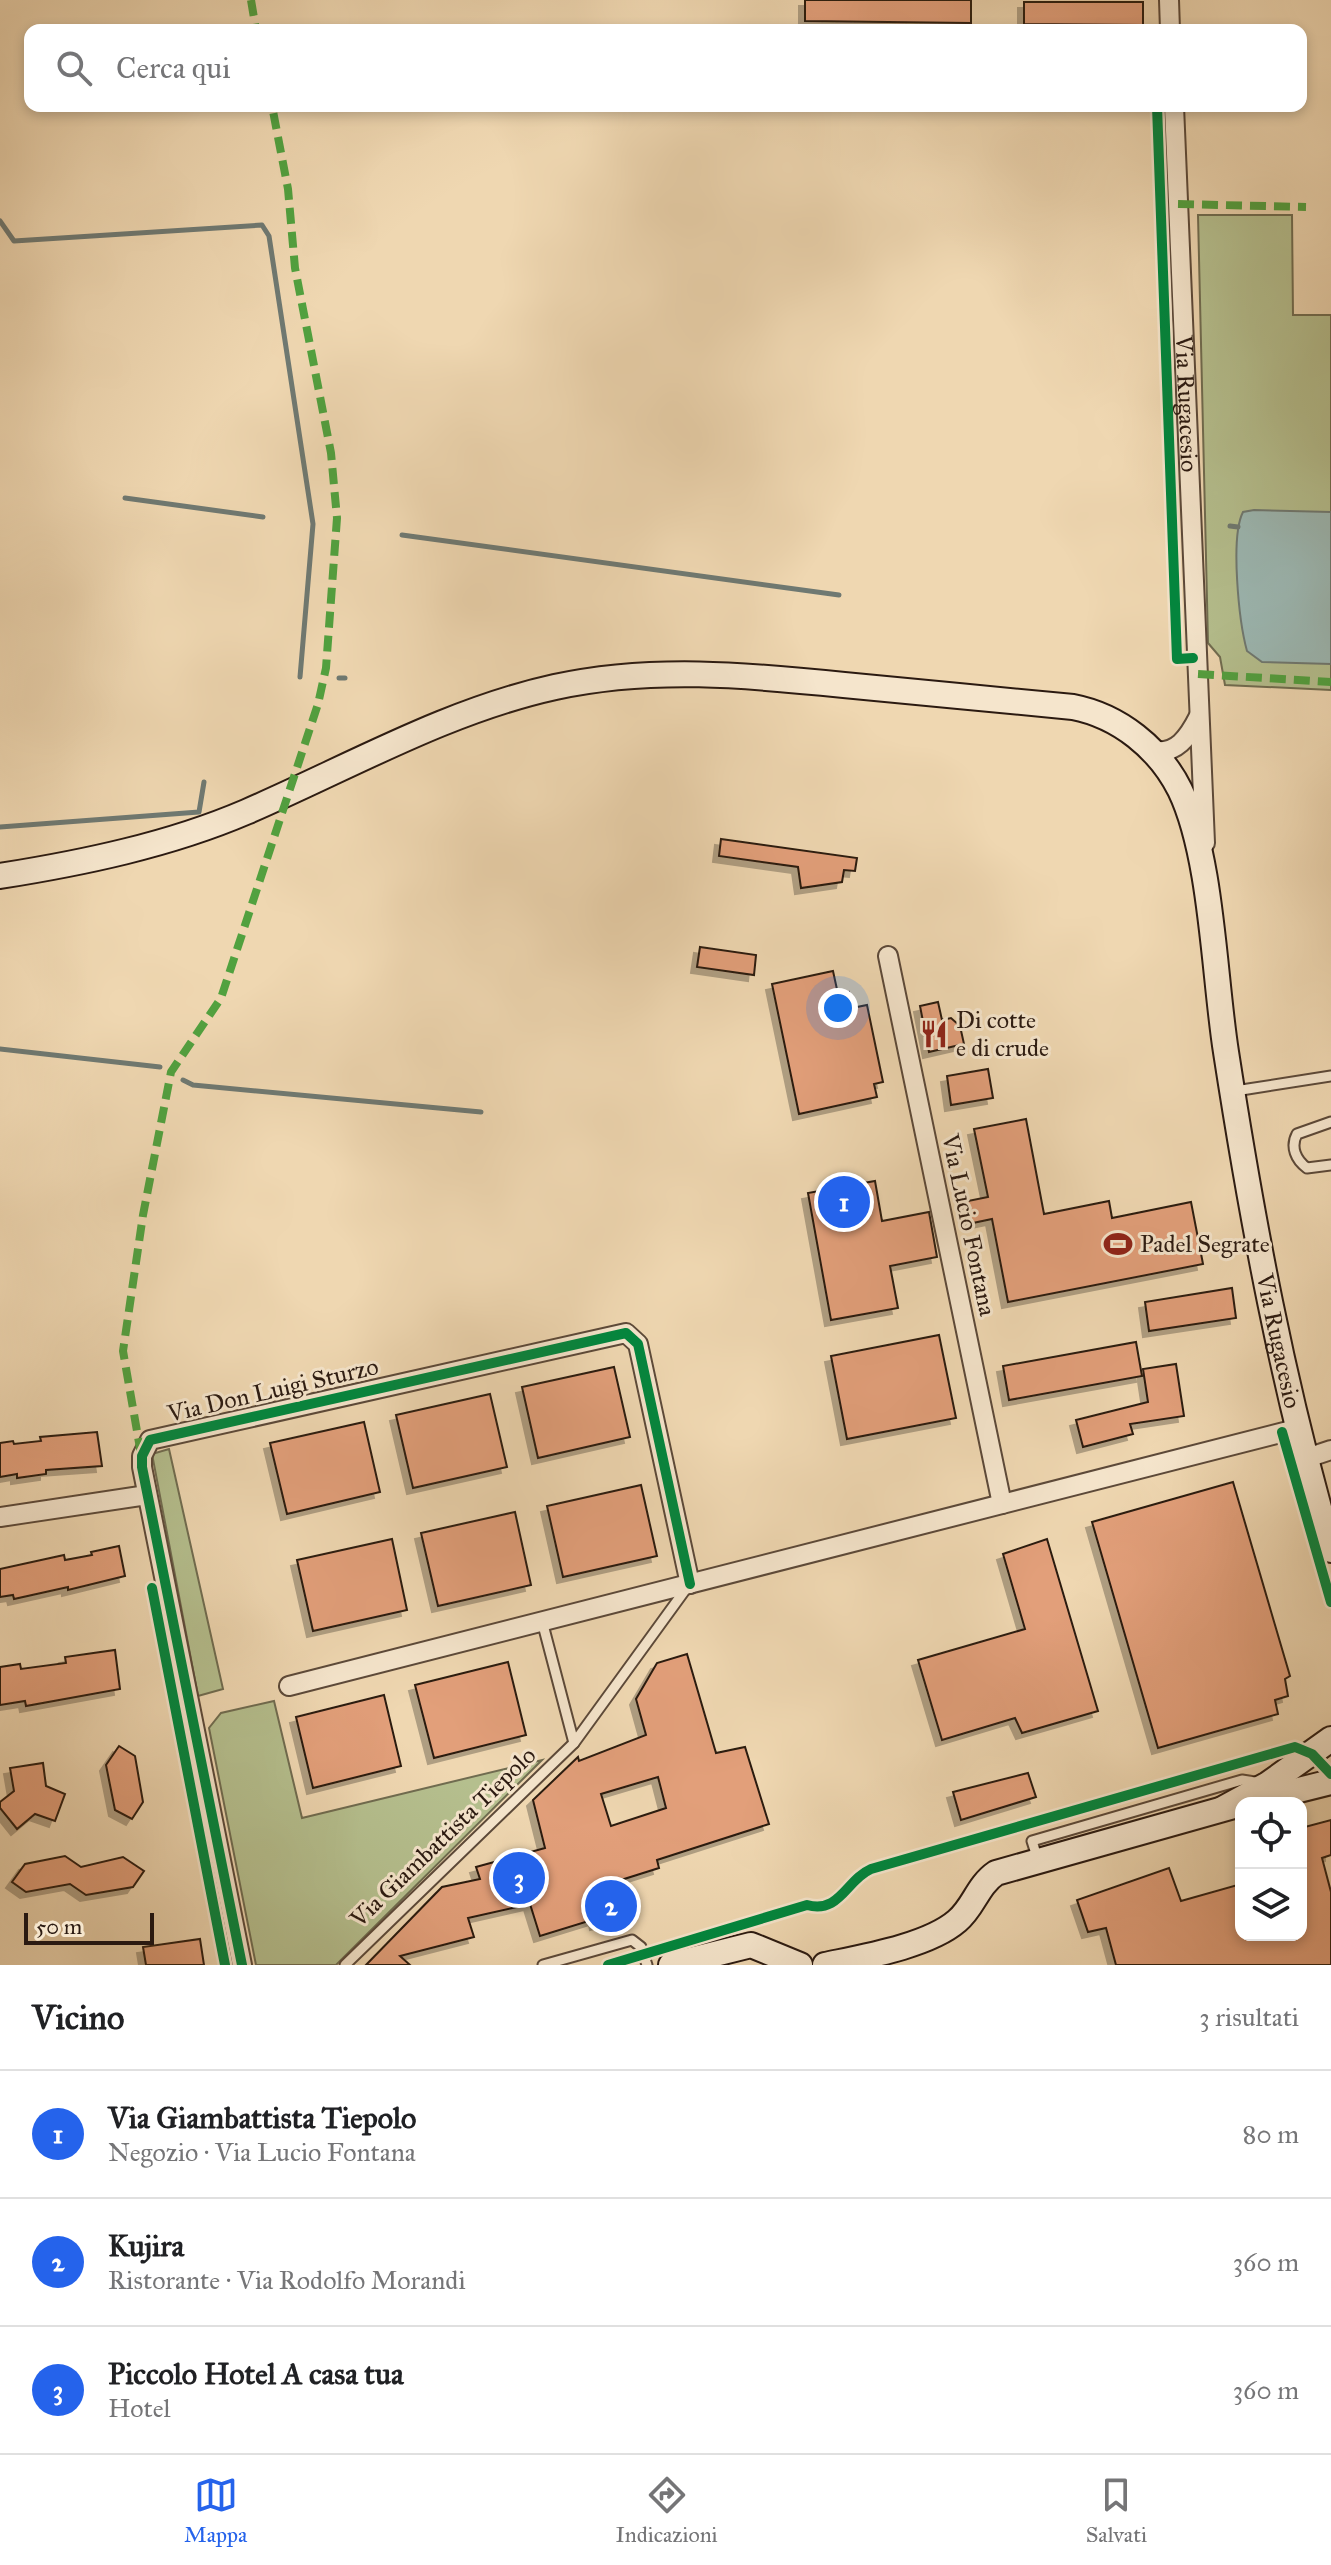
<!DOCTYPE html>
<html lang="it">
<head>
<meta charset="utf-8">
<style>
  body { margin:0; font-family:"IM FELL Great Primer",serif; background:#f2f2f2; color:#202124 }
  .controls { position:absolute; right:24px; bottom:24px; display:grid; overflow:hidden; border-radius:16px; box-shadow:0 4px 12px #0003 }
  .controls button { width:72px; height:72px; display:grid; place-items:center; padding:0; border:0; border-bottom:2px solid #e0e0e0; background:#fff; color:#202124; font:40px sans-serif }
  .scale { position:absolute; left:24px; bottom:20px; width:130px; box-sizing:border-box; padding-left:8px; border:4px solid #2b1a11; border-top:0; font-size:22px; line-height:28px; white-space:nowrap; color:#2b1a11; -webkit-text-stroke:6px #f5e5cc; paint-order:stroke }
  .you { position:absolute; left:838px; top:1008px; width:28px; height:28px; margin:-20px; border:6px solid #fff; border-radius:50%; background:#1a73e8; box-shadow:0 0 0 12px #1a73e833 }
  .badge { display:grid; place-items:center; width:52px; height:52px; border-radius:50%; background:#2563eb; color:#fff; font-size:26px; font-weight:700 }
  .pin { position:absolute; translate:-50% -50%; border:4px solid #fff; box-shadow:0 2px 8px #0006 }
  .list { margin:0; padding:0; list-style:none }
  h2 { display:flex; justify-content:space-between; align-items:center; height:104px; margin:0; padding:0 32px; font-size:34px }
  h2 small { font-size:26px; font-weight:400; color:#757577 }
  .list li { display:grid; grid-template-columns:52px 1fr auto; gap:24px; align-items:center; box-sizing:border-box; height:128px; padding:0 32px; border-top:2px solid #e0e0e0 }
  .list b { display:block; font-size:30px; white-space:nowrap }
  .list p { margin:0; font-size:26px; white-space:nowrap; color:#757577 }
  .list em { font-size:26px; font-style:normal; color:#757577 }
  .icon { flex:none; width:44px; height:44px; fill:none; stroke:currentColor; stroke-width:2; stroke-linecap:round; stroke-linejoin:round }
  .map { position:relative; flex:none; width:1331px; height:1965px; overflow:hidden }
  .search { position:absolute; background:#fff; box-shadow:0 4px 12px #0003; left:24px; right:24px; top:24px; height:88px; display:flex; align-items:center; gap:20px; box-sizing:border-box; padding:0 28px; border-radius:16px; color:#757577; font-size:30px }
  .sheet { height:488px; background:#fff }
  nav { display:flex; justify-content:space-around; align-items:center; box-sizing:border-box; height:112px; border-top:2px solid #e0e0e0; background:#fff; font-size:22px; color:#757577 }
  nav a { display:grid; justify-items:center; gap:4px }
  nav .on { color:#2563eb }
  .map>svg:first-child { display:block }
  .green { fill:#b5bf8e; stroke:#706c50; stroke-width:2 }
  .water { fill:#9cb8b3; stroke:#6f7972; stroke-width:2 }
  .lines { fill:none; stroke-linecap:round; stroke-linejoin:round }
  .stream { stroke:#6f7972; stroke-width:5 }
  .building { fill:#e29f7a; stroke:#2b1a11; stroke-width:2; fill-rule:evenodd; filter:url(#shadow) }
  .lane-casing { stroke:#5c4939; stroke-width:13 }
  .street-casing { stroke:#5c4939; stroke-width:22 }
  .secondary-casing { stroke:#2b1a11; stroke-width:28 }
  .lane { stroke:#f5e5cc; stroke-width:9 }
  .street { stroke:#f5e5cc; stroke-width:18 }
  .secondary { stroke:#f5e5cc; stroke-width:24 }
  .quiet { stroke:#51a13f; stroke-width:8; stroke-dasharray:16 8; stroke-linecap:butt }
  .cycleway-casing { stroke:#f5e5cc; stroke-width:15 }
  .cycleway { stroke:#00873e; stroke-width:10 }
  .labels { text-anchor:middle; dominant-baseline:central; stroke-width:6; stroke-linejoin:round; paint-order:stroke }
  .street-label { font-size:24px; fill:#2b1a11; stroke:#f5e5cc }
  .poi-label { font-size:24px; fill:#2b1a11; stroke:#f5e5cc; text-anchor:start }
</style>
</head>
<body>
<div class="map">
<svg width="1331" height="1965" viewBox="0 0 1331 1965">
  <defs>
    <filter id="shadow"><feDropShadow dx="-6" dy="6" stdDeviation="0" flood-color="#0004"/></filter>
  </defs>
  <rect width="100%" height="100%" fill="#efd7b1"/>
  <filter id="stains"><feTurbulence type="fractalNoise" baseFrequency=".0025" numOctaves="4"/><feColorMatrix values="0 0 0 0 .2 0 0 0 0 .09 0 0 0 0 .02 0 0 0 .5 -.17"/></filter>
  <radialGradient id="worn" r=".72"><stop offset=".6" stop-color="#630" stop-opacity="0"/><stop offset="1" stop-color="#630" stop-opacity=".3"/></radialGradient>
  <g class="green">
    <path d="M1198,215H1292L1293,315H1331V690L1225,685L1220,657L1208,643Z"/>
    <path d="M169,1449L223,1689L198,1696L152,1454Z"/>
    <path d="M274,1701L302,1818L542,1760L336,1965H256L209,1728L221,1713Z"/>
  </g>
  <path class="water" d="M1254,510L1331,512V664L1262,662L1247,651C1239,622 1230,537 1243,512Z"/>
  <g class="lines">
    <g class="stream">
      <path d="M0,221L14,241L262,225L269,236L313,524L300,677"/>
      <path d="M125,498L263,517"/>
      <path d="M1230,526L1238,527"/>
      <path d="M402,535L839,595"/>
      <path d="M339,678H345"/>
      <path d="M0,827L199,812L204,782"/>
      <path d="M0,1049L160,1067"/>
      <path d="M183,1080L193,1085L481,1112"/>
    </g>
  </g>
  <g class="building">
    <path d="M805,0H971V23L805,21Z"/>
    <path d="M1024,2H1143V25L1024,24Z"/>
    <path d="M721,839L857,858L855,871L844,870L842,882L801,888L798,867L719,856Z"/>
    <path d="M700,947L756,955L754,975L697,967Z"/>
    <path d="M833,971L838,994L849,992L852,1008L867,1005L883,1082L874,1084L877,1097L799,1114L772,984Z"/>
    <path d="M938,1002L942,1020L951,1018L960,1026L964,1044L929,1052L920,1006Z"/>
    <path d="M988,1069L993,1098L951,1105L947,1076Z"/>
    <path d="M1026,1119L1044,1214L1109,1201L1112,1218L1191,1202L1203,1264L1008,1302L992,1219L968,1224L963,1202L988,1197L974,1129Z"/>
    <path d="M875,1181L882,1221L929,1212L937,1257L890,1266L898,1308L831,1320L808,1193Z"/>
    <path d="M1232,1288L1236,1318L1149,1331L1145,1302Z"/>
    <path d="M939,1335L956,1418L847,1439L831,1356Z"/>
    <path d="M1136,1342L1142,1376L1009,1400L1003,1366Z"/>
    <path d="M1176,1364L1184,1416L1130,1424L1133,1434L1083,1447L1076,1420L1148,1402L1143,1369Z"/>
    <path d="M614,1367L630,1437L538,1458L522,1387Z"/>
    <path d="M490,1394L507,1467L413,1488L396,1415Z"/>
    <path d="M364,1422L380,1492L287,1514L270,1443Z"/>
    <path d="M97,1432L102,1466L46,1470V1474L17,1478V1474L0,1477V1443L13,1441L14,1444L41,1441L40,1437Z"/>
    <path d="M1233,1482L1290,1676L1285,1679L1288,1696L1275,1700L1278,1714L1158,1748L1092,1522Z"/>
    <path d="M641,1485L657,1556L563,1577L547,1506Z"/>
    <path d="M515,1512L531,1585L438,1606L421,1533Z"/>
    <path d="M392,1539L407,1610L313,1631L297,1560Z"/>
    <path d="M1047,1539L1098,1711L1022,1733L1015,1718L942,1740L918,1660L1025,1629L1003,1554Z"/>
    <path d="M119,1546L125,1576L68,1590V1587L14,1599L13,1595L0,1597V1569L64,1555L65,1560L92,1555L91,1552Z"/>
    <path d="M115,1650L120,1689L26,1706L25,1701L0,1705V1667L20,1664L21,1669L66,1663L65,1657Z"/>
    <path d="M687,1654L716,1753L745,1747L769,1824L657,1860L659,1868L621,1880L631,1916L596,1924L595,1919L540,1936L530,1904L468,1918L474,1937L400,1956L410,1965H366L442,1887L480,1879L476,1867L545,1848L533,1800L578,1757L579,1761L646,1735L636,1699L657,1663ZM658,1777L666,1808L611,1826L601,1794Z"/>
    <path d="M508,1662L526,1735L434,1758L415,1685Z"/>
    <path d="M384,1695L401,1766L313,1788L296,1717Z"/>
    <path d="M119,1746L135,1756L143,1802L132,1819L115,1810L106,1765Z"/>
    <path d="M43,1763L46,1786L65,1794L55,1821L35,1814L17,1829L0,1808V1802L14,1791L10,1768Z"/>
    <path d="M1028,1773L1036,1797L961,1820L953,1792Z"/>
    <path d="M1331,1820V1855L1322,1858L1331,1892V1965H1116L1106,1928L1088,1932L1077,1900L1169,1868L1181,1901L1241,1884V1935H1301V1828Z"/>
    <path d="M65,1856L81,1867L123,1857L144,1871L133,1887L86,1895L70,1884L26,1892L12,1882L25,1864Z"/>
    <path d="M200,1939L204,1965H146L143,1947Z"/>
  </g>
  <g class="lines">
    <defs>
      <g id="lane">
        <path d="M1235,1091L1331,1076"/>
        <path d="M1331,1122L1297,1134C1290,1147 1296,1160 1307,1168L1331,1165"/>
        <path d="M542,1621L574,1743"/>
        <path d="M1038,1860L1032,1841L1242,1780L1261,1783"/>
        <path d="M345,1965L574,1743L688,1586"/>
        <path d="M543,1965L632,1940L641,1947L647,1965"/>
      </g>
      <g id="street">
        <path d="M1169,0L1170,30"/>
        <path id="s1" d="M1174,106L1205,843"/>
        <path d="M1150,750C1176,757 1189,736 1199,716"/>
        <path d="M888,956L1002,1504"/>
        <path d="M1304,1459L1331,1450"/>
        <path d="M0,1517L147,1495"/>
        <path d="M289,1686L1296,1429"/>
        <path d="M242,1965L142,1467V1456L150,1440L626,1333L638,1344L690,1584"/>
      </g>
      <g id="secondary">
        <path id="s2" d="M0,876C82,863 169,845 246,812C348,768 446,711 555,687C652,666 746,675 844,685C920,692 997,700 1073,707C1119,716 1159,748 1180,790C1212,856 1214,976 1226,1052C1252,1220 1283,1387 1331,1550"/>
        <path d="M1255,1801L1331,1782"/>
        <path d="M1224,1808L1268,1784L1331,1739"/>
        <path d="M671,1965L751,1945L800,1965"/>
        <path d="M825,1965C863,1957 928,1946 957,1921C974,1907 977,1886 996,1873L1241,1804"/>
      </g>
    </defs>
    <use href="#lane" class="lane-casing"/>
    <use href="#street" class="street-casing"/>
    <use href="#secondary" class="secondary-casing"/>
    <use href="#lane" class="lane"/>
    <use href="#street" class="street"/>
    <use href="#secondary" class="secondary"/>
    <g class="quiet">
      <path d="M251,0L256,30"/>
      <path d="M1178,204L1306,207"/>
      <path d="M1198,674L1331,682"/>
      <path d="M141,1454L123,1351L143,1215L171,1072L221,998L318,704L326,668L337,518L331,453L295,268L288,189L272,106"/>
    </g>
    <defs>
      <g id="cycleway">
        <path d="M1157,106L1177,659L1193,658"/>
        <path d="M1282,1432L1331,1602"/>
        <path d="M152,1588L225,1965"/>
        <path d="M242,1965L142,1467V1456L150,1440L626,1333L638,1344L690,1584"/>
        <path d="M608,1965L807,1905C840,1914 846,1880 871,1869L1295,1747L1312,1754L1331,1774"/>
      </g>
    </defs>
    <use href="#cycleway" class="cycleway-casing"/>
    <use href="#cycleway" class="cycleway"/>
  </g>
  <defs>
    <symbol id="restaurant-bare" viewBox="-9 -9 18 18"><path d="M-5-6h1v4h1v-4h1v4h1v-4h1v5L-1.5 .5V6h-2V.5L-5-1ZM5-6V6H3V1.5H1.5Q1.5-4 5-6Z" fill="#8f2418" stroke="#f5e5cc" stroke-width="2.5" paint-order="stroke"/></symbol>
    <symbol id="stadium-bare" viewBox="-9 -9 18 18"><path d="M0-5a6.5 5 0 1 0 0 10a6.5 5 0 1 0 0-10ZM-3.5-1.8h7v3.6h-7Z" fill="#8f2418" stroke="#f5e5cc" stroke-width="2.5" paint-order="stroke"/></symbol>
  </defs>
  <g fill-rule="evenodd">
    <use href="#restaurant-bare" x="914" y="1014" width="40" height="40"/>
    <use href="#stadium-bare" x="1098" y="1224" width="40" height="40"/>
  </g>
  <g class="labels">
    <g class="street-label">
      <text stroke="none"><textPath href="#s1" startOffset="298">Via Rugacesio</textPath></text>
      <text transform="translate(969 1225) rotate(78)">Via Lucio Fontana</text>
      <text stroke="none"><textPath href="#s2" startOffset="1810">Via Rugacesio</textPath></text>
      <text transform="translate(273 1390) rotate(-13)">Via Don Luigi Sturzo</text>
      <text transform="translate(443 1837) rotate(-44)">Via Giambattista Tiepolo</text>
    </g>
    <g class="poi-label">
      <text x="956" y="1020">Di cotte<tspan x="956" dy="28">e di crude</tspan></text>
      <text x="1140" y="1244">Padel Segrate</text>
    </g>
  </g>
  <rect width="100%" height="100%" filter="url(#stains)"/>
  <rect width="100%" height="100%" fill="url(#worn)"/>
</svg>
<div class="controls">
<button><svg class="icon" aria-label="locate" viewBox="0 0 24 24"><circle cx="12" cy="12" r="6"/><path d="M12 2v4M12 18v4M2 12h4M18 12h4"/></svg></button>
<button><svg class="icon" aria-label="layers" viewBox="0 0 24 24"><path d="M12 4l9 5-9 5-9-5zM3 14l9 5 9-5"/></svg></button>
</div>
<div class="scale">50 m</div>
<div class="you"></div>
<div class="pin badge" style="left:844px;top:1202px">1</div>
<div class="pin badge" style="left:611px;top:1906px">2</div>
<div class="pin badge" style="left:519px;top:1878px">3</div>
<div class="search"><svg class="icon" aria-label="search" viewBox="0 0 24 24"><circle cx="10" cy="10" r="6"/><path d="M15 15l6 6"/></svg>Cerca qui</div>
</div>
<section class="sheet">
<h2>Vicino<small>3 risultati</small></h2>
<ul class="list">
<li><span class="badge">1</span><div><b>Via Giambattista Tiepolo</b><p>Negozio · Via Lucio Fontana</p></div><em>80 m</em></li>
<li><span class="badge">2</span><div><b>Kujira</b><p>Ristorante · Via Rodolfo Morandi</p></div><em>360 m</em></li>
<li><span class="badge">3</span><div><b>Piccolo Hotel A casa tua</b><p>Hotel</p></div><em>360 m</em></li>
</ul>
</section>
<nav>
<a class="on"><svg class="icon" aria-label="map" viewBox="0 0 24 24"><path d="M3 6l6-2 6 2 6-2v14l-6 2-6-2-6 2zM9 4v14M15 6v14"/></svg>Mappa</a>
<a><svg class="icon" aria-label="directions" viewBox="0 0 24 24"><path d="M12 3l9 9-9 9-9-9zM9 14v-3h6M13 9l2 2-2 2"/></svg>Indicazioni</a>
<a><svg class="icon" aria-label="saved" viewBox="0 0 24 24"><path d="M7 4h10v16l-5-4-5 4z"/></svg>Salvati</a>
</nav>
</body>
</html>
